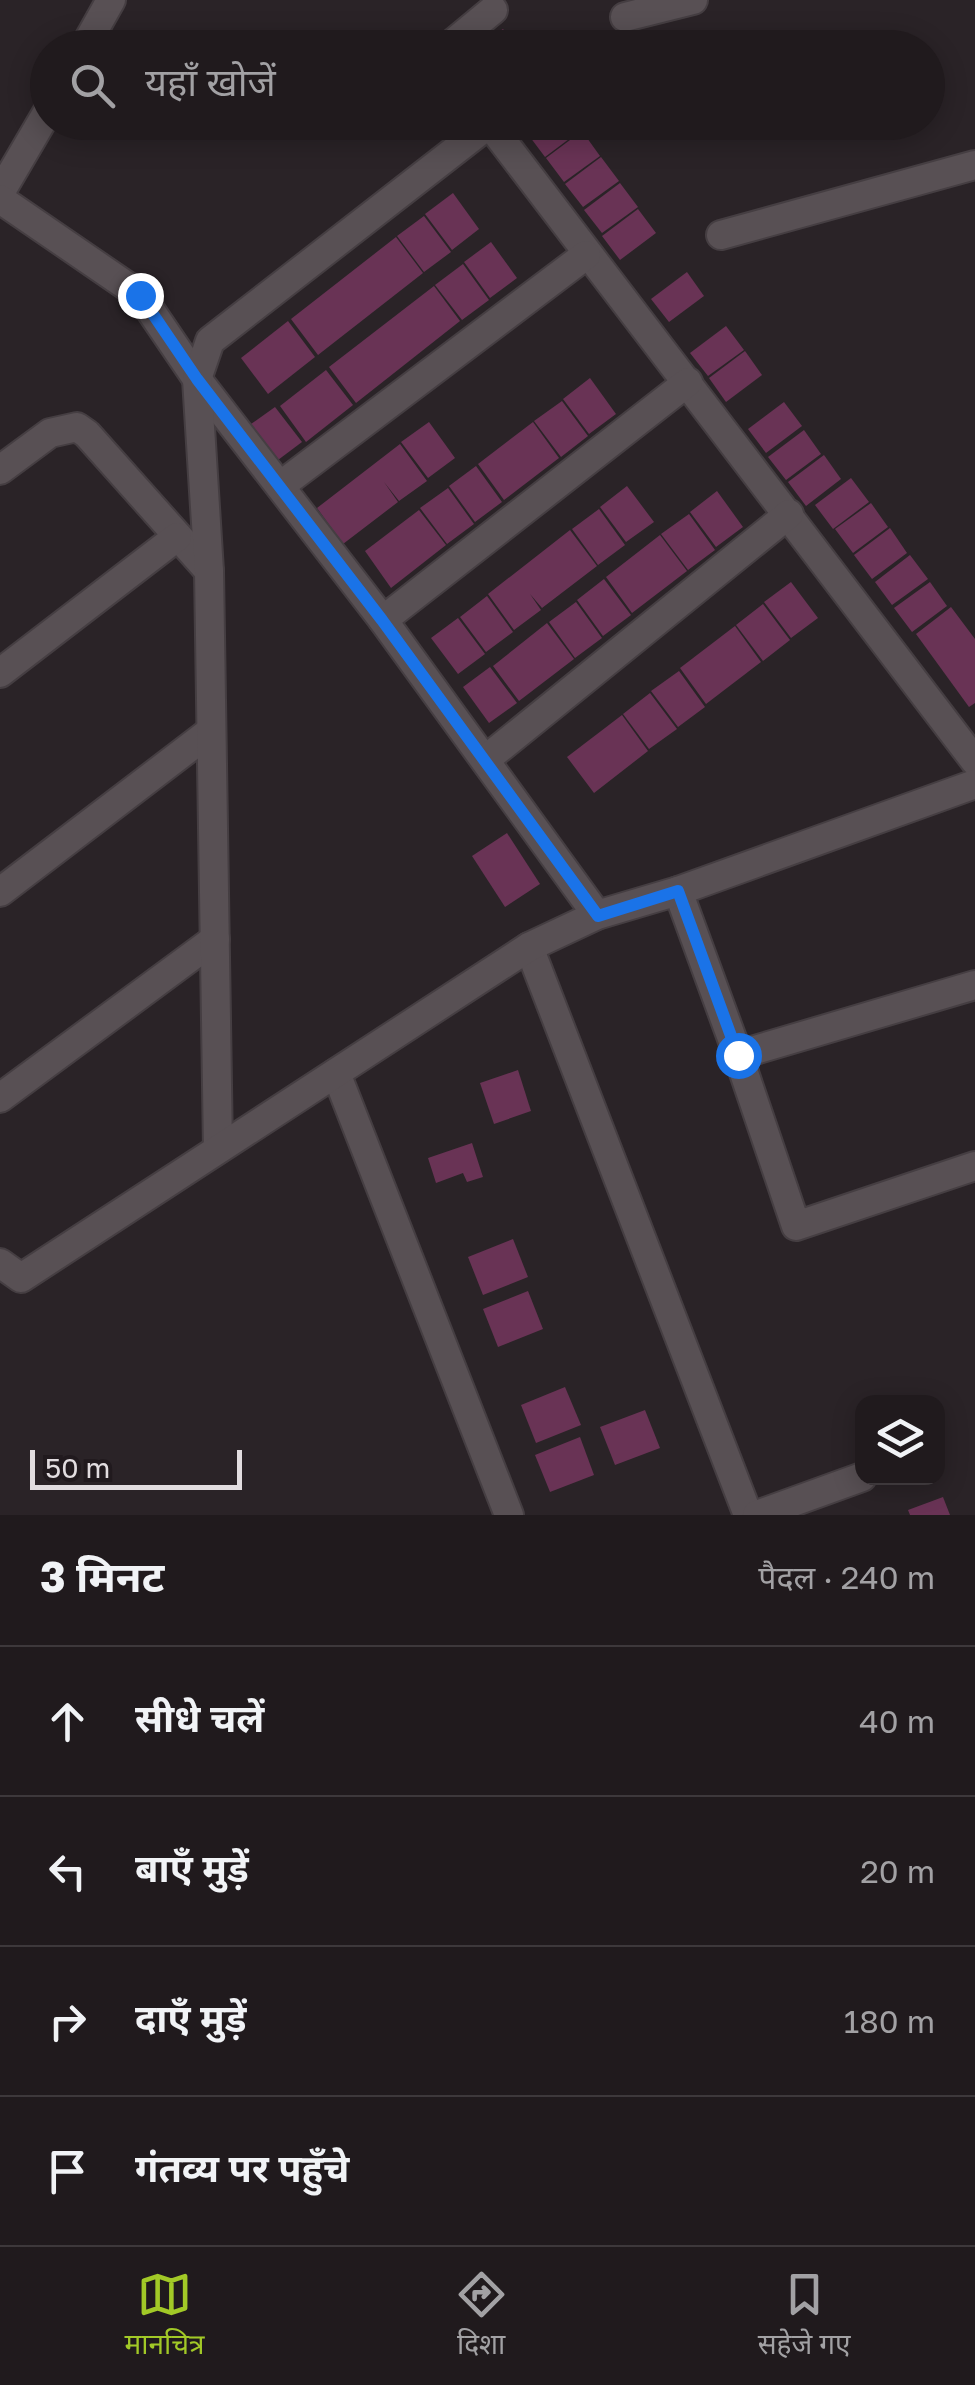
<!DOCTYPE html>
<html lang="hi">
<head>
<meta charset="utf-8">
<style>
  body { margin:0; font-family:"Golos Text","Noto Sans Devanagari",sans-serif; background:#282326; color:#f1f3f6 }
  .controls { position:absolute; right:30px; bottom:30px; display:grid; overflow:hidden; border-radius:20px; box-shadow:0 5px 25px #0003 }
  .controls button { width:90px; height:90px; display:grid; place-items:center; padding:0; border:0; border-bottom:2px solid #3d383b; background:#201a1d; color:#f1f3f6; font:50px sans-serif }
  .scale { position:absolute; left:30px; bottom:25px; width:212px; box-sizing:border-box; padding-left:10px; border:5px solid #e2dde0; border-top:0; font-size:28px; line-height:35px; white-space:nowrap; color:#e2dde0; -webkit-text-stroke:8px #211a1e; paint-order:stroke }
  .stop { position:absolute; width:30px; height:30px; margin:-22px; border:8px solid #1a73e8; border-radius:50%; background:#fff }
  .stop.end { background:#1a73e8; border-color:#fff; box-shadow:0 2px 10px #0008 }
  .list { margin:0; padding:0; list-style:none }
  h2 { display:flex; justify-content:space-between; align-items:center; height:130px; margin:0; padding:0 40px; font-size:42px }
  h2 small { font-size:32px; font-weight:400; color:#a2a1a4 }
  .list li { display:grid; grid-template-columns:65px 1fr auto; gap:30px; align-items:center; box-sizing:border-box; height:150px; padding:0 40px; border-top:2px solid #3d383b }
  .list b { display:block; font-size:38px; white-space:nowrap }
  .list em { font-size:32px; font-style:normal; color:#a2a1a4 }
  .icon { flex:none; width:55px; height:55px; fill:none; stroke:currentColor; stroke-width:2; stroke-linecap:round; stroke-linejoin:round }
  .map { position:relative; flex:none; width:975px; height:1515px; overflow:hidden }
  .search { position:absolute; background:#201a1d; box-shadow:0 5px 25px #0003; left:30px; right:30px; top:30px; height:110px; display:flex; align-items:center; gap:25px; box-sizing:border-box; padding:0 35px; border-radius:55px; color:#a2a1a4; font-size:38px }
  .sheet { height:730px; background:#201a1d }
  nav { display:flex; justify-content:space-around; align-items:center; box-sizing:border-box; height:140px; border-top:2px solid #3d383b; background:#201a1d; font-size:28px; color:#a2a1a4 }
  nav a { display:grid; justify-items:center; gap:5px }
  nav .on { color:#a2c927 }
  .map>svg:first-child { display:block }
  .building { fill:#693355 }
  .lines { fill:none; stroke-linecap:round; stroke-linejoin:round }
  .street-casing { stroke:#453e42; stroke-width:32 }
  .street { stroke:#585054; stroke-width:28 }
  .route { stroke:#1a73e8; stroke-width:12 }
</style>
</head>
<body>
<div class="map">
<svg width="975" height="1515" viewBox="0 0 975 1515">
  <rect width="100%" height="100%" fill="#2a2327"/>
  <g class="building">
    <path d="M503,29L517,48H477Z"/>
    <path d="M541,122H575L581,130L545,157L527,133Z"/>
    <path d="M582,131L600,156L564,182L546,158Z"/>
    <path d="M601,157L619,181L583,207L565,184Z"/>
    <path d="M620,183L638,207L602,233L584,210Z"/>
    <path d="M453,193L479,229L452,250L425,214Z"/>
    <path d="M638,209L656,233L620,260L602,236Z"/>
    <path d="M424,216L451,252L424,272L397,236Z"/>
    <path d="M396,237L423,273L318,355L291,319Z"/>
    <path d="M491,242L517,278L490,298L464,262Z"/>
    <path d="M463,264L489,300L462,320L435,285Z"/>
    <path d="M687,272L704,296L669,322L651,299Z"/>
    <path d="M434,286L460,321L356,403L329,367Z"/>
    <path d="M288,321L315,357L268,394L241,358Z"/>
    <path d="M726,326L744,350L708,376L690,353Z"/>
    <path d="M745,351L762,375L726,402L709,378Z"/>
    <path d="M326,370L353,405L306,442L280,406Z"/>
    <path d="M590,378L616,414L589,434L563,399Z"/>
    <path d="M562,401L588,436L561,457L534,421Z"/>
    <path d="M784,402L802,426L766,453L748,429Z"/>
    <path d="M275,407L302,442L278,460L251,424Z"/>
    <path d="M429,422L455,458L428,478L401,442Z"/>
    <path d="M533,422L559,458L504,500L478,464Z"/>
    <path d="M804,430L821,454L786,480L768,457Z"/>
    <path d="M400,444L427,481L399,501L384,482L398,502L343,544L317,508Z"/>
    <path d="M824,455L841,479L806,506L788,482Z"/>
    <path d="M476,466L502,502L475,522L449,486Z"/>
    <path d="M851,478L869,502L833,529L815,505Z"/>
    <path d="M627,486L654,522L626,542L600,507Z"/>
    <path d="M448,488L474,524L447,544L420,508Z"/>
    <path d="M717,491L743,527L716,547L690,512Z"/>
    <path d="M871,503L888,527L853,553L835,529Z"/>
    <path d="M599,509L625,545L598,565L572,529Z"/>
    <path d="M419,510L446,545L391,588L365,551Z"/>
    <path d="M689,514L715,550L688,570L661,534Z"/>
    <path d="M890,528L907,553L872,579L854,555Z"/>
    <path d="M570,530L597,566L542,608L530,594L541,610L514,630L488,594Z"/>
    <path d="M660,535L687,571L632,613L606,577Z"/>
    <path d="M910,555L928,579L892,605L875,582Z"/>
    <path d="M604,579L631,615L603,636L577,600Z"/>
    <path d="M791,582L818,618L791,638L764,602Z"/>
    <path d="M930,582L947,606L912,632L894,608Z"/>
    <path d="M487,596L513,632L486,652L460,617Z"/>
    <path d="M576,602L602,638L575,658L549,622Z"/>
    <path d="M763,604L790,640L763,661L736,625Z"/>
    <path d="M951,607L975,639V703L969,707L916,634Z"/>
    <path d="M458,618L485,654L458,674L431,638Z"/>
    <path d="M547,623L574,659L519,701L493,666Z"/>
    <path d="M735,626L761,662L706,704L680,668Z"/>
    <path d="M490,667L517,703L489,723L463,687Z"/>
    <path d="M679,671L705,707L678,727L651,691Z"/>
    <path d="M650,693L677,729L649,749L623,714Z"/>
    <path d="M622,715L648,751L594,793L567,757Z"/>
    <path d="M507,833L540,884L505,907L472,856Z"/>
    <path d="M518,1070L531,1111L494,1124L480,1083Z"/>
    <path d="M472,1143L483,1177L467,1182L463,1173L436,1183L428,1158Z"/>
    <path d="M513,1239L528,1277L483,1295L468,1257Z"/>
    <path d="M528,1291L543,1329L498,1347L483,1309Z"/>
    <path d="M565,1387L581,1425L536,1443L521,1405Z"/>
    <path d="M645,1410L660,1448L615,1465L600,1427Z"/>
    <path d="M580,1437L594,1475L550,1492L535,1455Z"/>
    <path d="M943,1497L950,1515H910L908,1510Z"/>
  </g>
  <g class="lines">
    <defs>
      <g id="street">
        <path d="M625,17L693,0"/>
        <path d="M84,48L111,0"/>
        <path d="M447,48L493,10"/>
        <path d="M488,122L975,761"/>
        <path d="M0,193L48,111"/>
        <path d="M0,199L140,295L197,379L383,620L597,915"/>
        <path d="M721,235L975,165"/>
        <path d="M0,470L50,433L77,427L87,434L209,571"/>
        <path d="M280,486L586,255"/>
        <path d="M383,620L688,382"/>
        <path d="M0,673L177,537"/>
        <path d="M485,760L789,514"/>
        <path d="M678,891L738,1055L796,1226L975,1166"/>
        <path d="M0,892L211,731"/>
        <path d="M529,947L748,1515"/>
        <path d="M738,1055L975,985"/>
        <path d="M336,1073L509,1515"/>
        <path d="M0,1098L215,939"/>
        <path d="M218,1149L209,571L197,379L210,341L489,124"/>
        <path d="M0,1263L21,1278L529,947L597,915L678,891L975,784"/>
        <path d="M757,1515L862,1477"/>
      </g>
    </defs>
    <use href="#street" class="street-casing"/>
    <use href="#street" class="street"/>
  </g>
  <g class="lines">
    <path class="route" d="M140,295L197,379L382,620L598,916L678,891L738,1055"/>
  </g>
</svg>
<div class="controls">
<button><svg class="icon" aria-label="layers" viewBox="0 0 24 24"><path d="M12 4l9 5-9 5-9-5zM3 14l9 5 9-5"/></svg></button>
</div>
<div class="scale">50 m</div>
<div class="stop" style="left:738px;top:1055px"></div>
<div class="stop end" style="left:140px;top:295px"></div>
<div class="search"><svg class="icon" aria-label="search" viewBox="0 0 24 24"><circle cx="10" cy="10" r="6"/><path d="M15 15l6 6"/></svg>यहाँ खोजें</div>
</div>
<section class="sheet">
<h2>3 मिनट<small>पैदल · 240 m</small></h2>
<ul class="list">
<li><svg class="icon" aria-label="ahead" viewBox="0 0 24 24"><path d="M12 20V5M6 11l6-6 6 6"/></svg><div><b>सीधे चलें</b></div><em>40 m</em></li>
<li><svg class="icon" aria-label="left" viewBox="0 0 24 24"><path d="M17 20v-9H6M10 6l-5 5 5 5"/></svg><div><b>बाएँ मुड़ें</b></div><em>20 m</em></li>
<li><svg class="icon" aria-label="right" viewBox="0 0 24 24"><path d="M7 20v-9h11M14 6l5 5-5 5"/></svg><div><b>दाएँ मुड़ें</b></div><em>180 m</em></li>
<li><svg class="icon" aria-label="arrive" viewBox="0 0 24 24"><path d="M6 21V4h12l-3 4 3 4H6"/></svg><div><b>गंतव्य पर पहुँचे</b></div></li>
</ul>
</section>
<nav>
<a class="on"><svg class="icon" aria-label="map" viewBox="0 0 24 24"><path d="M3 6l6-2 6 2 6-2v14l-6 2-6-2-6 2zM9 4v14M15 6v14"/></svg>मानचित्र</a>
<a><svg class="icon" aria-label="directions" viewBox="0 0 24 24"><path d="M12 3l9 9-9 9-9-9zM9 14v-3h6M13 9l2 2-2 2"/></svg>दिशा</a>
<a><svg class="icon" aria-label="saved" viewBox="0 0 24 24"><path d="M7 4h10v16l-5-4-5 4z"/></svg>सहेजे गए</a>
</nav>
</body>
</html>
